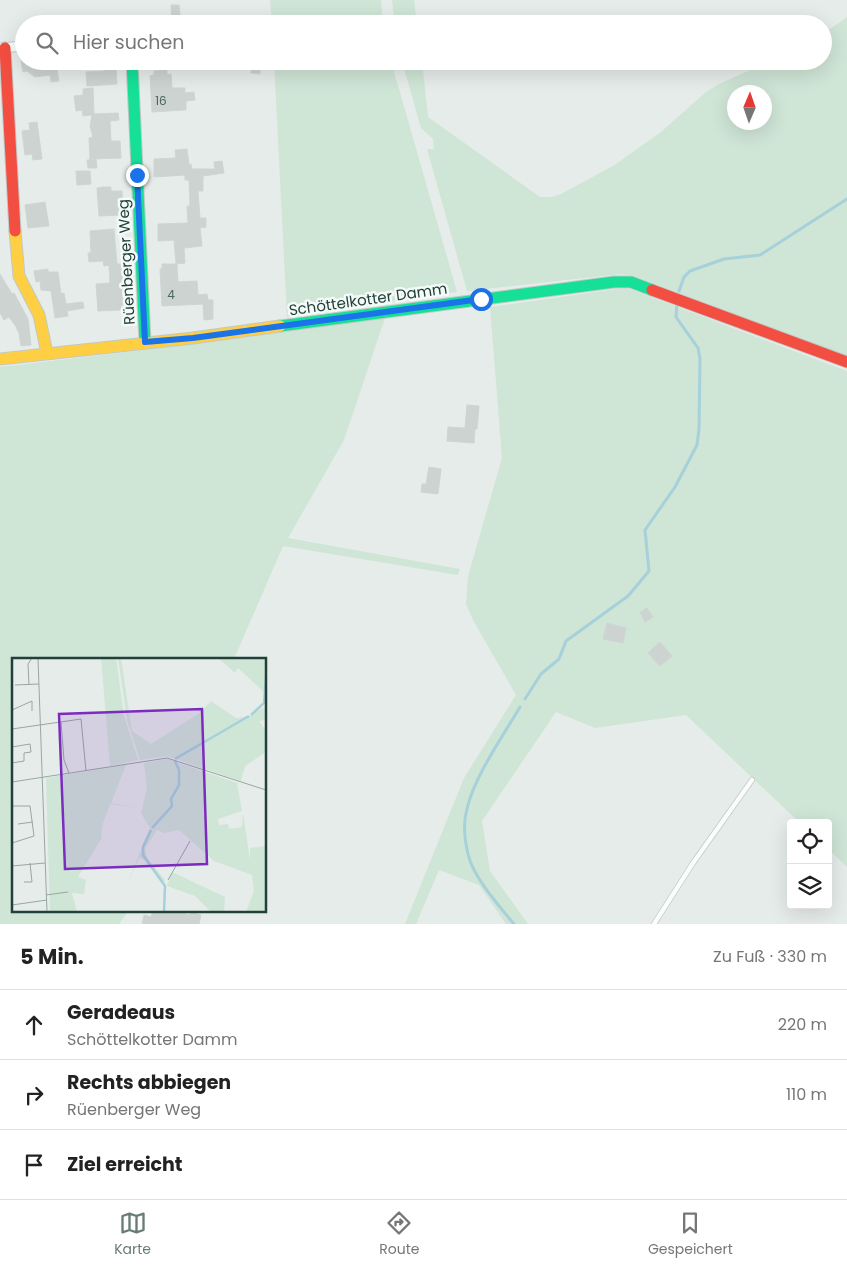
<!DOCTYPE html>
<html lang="de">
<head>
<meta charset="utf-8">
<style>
  body { margin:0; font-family:Poppins,sans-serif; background:#f6f6f6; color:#222 }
  .controls { position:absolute; right:15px; bottom:15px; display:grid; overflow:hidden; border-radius:5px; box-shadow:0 5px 20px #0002 }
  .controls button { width:45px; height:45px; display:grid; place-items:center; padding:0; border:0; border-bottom:1px solid #e0e0e0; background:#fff; color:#222; font:25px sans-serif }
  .compass { position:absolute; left:727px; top:85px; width:45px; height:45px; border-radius:50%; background:#fff; box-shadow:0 5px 20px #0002; rotate:2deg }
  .stop { position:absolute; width:15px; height:15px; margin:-11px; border:4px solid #1a73e8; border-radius:50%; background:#fff }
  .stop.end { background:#1a73e8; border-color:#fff; box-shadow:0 1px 5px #0008 }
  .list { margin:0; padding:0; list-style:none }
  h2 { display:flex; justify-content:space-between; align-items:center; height:65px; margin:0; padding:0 20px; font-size:21px }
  h2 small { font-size:16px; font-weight:400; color:#767676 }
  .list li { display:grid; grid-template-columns:32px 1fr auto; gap:15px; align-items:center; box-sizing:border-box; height:70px; padding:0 20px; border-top:1px solid #e0e0e0 }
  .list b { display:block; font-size:19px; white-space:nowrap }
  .list p { margin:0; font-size:16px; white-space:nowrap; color:#767676 }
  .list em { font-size:16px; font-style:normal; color:#767676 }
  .icon { flex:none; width:28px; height:28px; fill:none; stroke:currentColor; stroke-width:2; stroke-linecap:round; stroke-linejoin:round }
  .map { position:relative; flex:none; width:847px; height:924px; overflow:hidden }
  .search { position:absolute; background:#fff; box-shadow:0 5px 20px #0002; left:15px; right:15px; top:15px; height:55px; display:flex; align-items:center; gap:12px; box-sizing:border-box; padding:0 18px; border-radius:28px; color:#767676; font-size:19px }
  .sheet { height:275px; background:#fff }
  nav { display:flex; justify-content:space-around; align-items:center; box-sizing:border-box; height:70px; border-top:1px solid #e0e0e0; background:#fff; font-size:14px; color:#767676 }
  nav a { display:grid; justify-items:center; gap:2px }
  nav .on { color:#677c77 }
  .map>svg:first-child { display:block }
  .green { fill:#cfe5d6; fill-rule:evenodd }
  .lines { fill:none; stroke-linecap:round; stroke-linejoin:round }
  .stream { stroke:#a6d1da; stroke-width:3 }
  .building { fill:#cdd3d1; stroke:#cfd5d2 }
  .lane-casing { stroke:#c3c9c6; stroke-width:6 }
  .street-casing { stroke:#c3c9c6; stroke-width:11 }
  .fast-casing { stroke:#c1c9c6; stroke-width:13 }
  .slow-casing { stroke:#c1c9c6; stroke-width:13 }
  .jam-casing { stroke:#c1c9c6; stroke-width:13 }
  .lane { stroke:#fbfcfc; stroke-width:4.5 }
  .street { stroke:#fbfcfc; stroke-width:9 }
  .fast { stroke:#16e098; stroke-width:11 }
  .slow { stroke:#ffcf43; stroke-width:11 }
  .jam { stroke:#f24e42; stroke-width:11 }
  .route { stroke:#1a73e8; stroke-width:6 }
  .labels { text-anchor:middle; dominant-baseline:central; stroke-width:5; stroke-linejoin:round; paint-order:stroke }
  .number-label { font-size:12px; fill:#4e6660 }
  .street-label { font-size:15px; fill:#224039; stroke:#f4faf7 }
  .inset-river { fill:none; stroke:#a6d1da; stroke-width:2.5 }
  .inset-road { fill:none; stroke:#98a7a3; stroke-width:1 }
  .view { fill:#7b2cbf; fill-opacity:0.15; stroke:#7b2cbf; stroke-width:2.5 }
  .inset-edge { fill:none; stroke:#224039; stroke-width:2.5 }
</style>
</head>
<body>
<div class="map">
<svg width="847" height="924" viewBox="0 0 847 924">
  <rect width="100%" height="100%" fill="#e6ece9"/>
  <g class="green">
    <path d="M270,0H381L383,24H272Z"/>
    <path d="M392,0H414L417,24H395Z"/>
    <path d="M847,17V356L631,275L621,274L467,291L427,149H434L433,139L421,128L402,61H422L428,117L540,197H552L561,194L613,166L661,132L706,92L719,84L771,61H823V34ZM734,92H764V122H734Z"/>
    <path d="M274,61H391L457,292L287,317Z"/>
    <path d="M617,289H630L847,371V867L828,849V823H800L686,715L595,728L556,712L482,821L490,871L528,924H506L479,885L439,870L416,924H405L464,778L516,695L473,620L466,604L468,576L502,458L490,307Z"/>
    <path d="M385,318L344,440L288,538L460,569L458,575L283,546L234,659H14V910H129L119,924H0V367L186,345Z"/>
  </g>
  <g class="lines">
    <g class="stream">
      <path d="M679,291L684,277L690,271L724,259L760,255L847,199"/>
      <path d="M525,699L541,674L559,659L566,641L628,596L649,571L645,530L675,487L697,445L699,429L700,359L698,348L676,317L677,303"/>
      <path d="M514,924C499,906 473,877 468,854C465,841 463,822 467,809C474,777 503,736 520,707"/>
    </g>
  </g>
  <g class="building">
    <path d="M171,5H179L181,24H172Z"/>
    <path d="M21,61H74L75,67L57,69L59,81L51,82L50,75L35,77L27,71L23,72Z"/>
    <path d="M252,62H260V74L251,73Z"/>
    <path d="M116,67L117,84L87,86L86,72L105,71V68Z"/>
    <path d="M167,70V75L171,74L172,88H185V93L194,92L195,100L186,101V110H184L152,112L150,76L154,75V71Z"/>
    <path d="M93,88L94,114L118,113L119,120L110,121L111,141H120L121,158L90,159L89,138L93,137L90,126L92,115L83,116L82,110L76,111L74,96L83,95V89Z"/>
    <path d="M37,122L42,159L33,160L32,154L25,155L22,131L30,130L29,123Z"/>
    <path d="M187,149L189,165L191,164L192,169H215L214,162L222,161L224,173L203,176V191H198L200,218H206V227L200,228L202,246L184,248L185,263L176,264L174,240L158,241V224L188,223L187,206H190L189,180H185V175L154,177V159L176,158L175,150Z"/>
    <path d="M96,159L97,168H88L87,160Z"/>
    <path d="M76,171H90L91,184L77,185Z"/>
    <path d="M103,187H111V191H122L123,215L99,216L97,188Z"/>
    <path d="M45,202L49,226L28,228L25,205Z"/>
    <path d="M114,229L117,264H126L128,305H121V310L98,311L96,284L110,283L109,265L104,266L103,261L89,262L88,253H91L90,231Z"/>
    <path d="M162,264H177L178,282L197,281L198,295L207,294L208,300H213V319L204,320L203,304L162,306L160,269H162Z"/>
    <path d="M48,269V272H58L61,294L64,293L66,304L83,302L84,308L67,311L68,316L55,318L51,291L41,290L40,281L36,282L34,271Z"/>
    <path d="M0,274L12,294L14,293L28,319L31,345L21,346L19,333L15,325L9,317L4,320L0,313Z"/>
    <path d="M467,405L479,406L477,429H475L474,443L447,441L448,427L465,428Z"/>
    <path d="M429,467L441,469L438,494L421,492L422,484H426Z"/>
    <path d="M647,608L653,617L645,622L640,612Z"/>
    <path d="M607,623L626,628L623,643L603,639Z"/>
    <path d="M660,642L672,656L660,666L648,653Z"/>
    <path d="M153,910L157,914L169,910L190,915L191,912L201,915L199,924H142L144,915L151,917Z"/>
  </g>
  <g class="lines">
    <defs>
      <path id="lane" d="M654,924L693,863L752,780"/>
      <path id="street" d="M0,48L24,46"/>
      <g id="fast">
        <path d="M132,61L145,342"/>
        <path d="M280,326L614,282H631L652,290"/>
      </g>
      <g id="slow">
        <path d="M15,231L19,276L39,315L47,353"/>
        <path d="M0,359L193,338L280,326"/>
      </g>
      <g id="jam">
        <path d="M5,48L15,231"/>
        <path d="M652,290L847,362"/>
      </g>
    </defs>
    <use href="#lane" class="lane-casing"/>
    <use href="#street" class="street-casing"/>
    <use href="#fast" class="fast-casing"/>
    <use href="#slow" class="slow-casing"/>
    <use href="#jam" class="jam-casing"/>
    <use href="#lane" class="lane"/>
    <use href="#street" class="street"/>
    <use href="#fast" class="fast"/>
    <use href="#slow" class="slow"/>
    <use href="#jam" class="jam"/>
  </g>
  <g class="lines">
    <path class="route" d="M137,175L145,342L193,338L481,299"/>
  </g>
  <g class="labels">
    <g class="number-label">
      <text x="161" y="100">16</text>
      <text x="171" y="294">4</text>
    </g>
    <g class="street-label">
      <text transform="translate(126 262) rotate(-93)">Rüenberger Weg</text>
      <text transform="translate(368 299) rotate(-8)">Schöttelkotter Damm</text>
    </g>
  </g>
  <g transform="translate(12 658)">
    <rect width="254" height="254" fill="#e6ece9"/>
    <path d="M89,0H104L112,58L126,102L98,108ZM106,0H109L120,73L139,86L188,55L199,43L224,60L238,58L250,50L254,51V62L247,63L254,73V94L233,108L229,123L155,98L128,102L115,62ZM206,0H254L253,35L226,10L223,15ZM155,101L225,125L230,153L206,161L207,167L216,166L217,171L230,169L231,156L238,202V190L254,188V254H234L242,233L240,217L202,203L167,172L152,175L145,172L133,191L135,200L153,222L151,225L133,202L127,200L114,229L138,170L129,155L135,130L132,105ZM114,107L99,145L128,150L98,146L90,168L89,181L66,219L74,222L72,236L60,235L65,254H38L34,120ZM160,214L213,239L212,254H199L183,238L155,228Z" fill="#cfe5d6"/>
    <path class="inset-river" d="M239,57L252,45L254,19M163,101L237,58M140,170L160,148L159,141L167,127V112L163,103M139,172L131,189V197L153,228L152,254"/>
    <path class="inset-road" d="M26,0L35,254M3,27L27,26M17,27L16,6L20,0M0,52L20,43V53M49,64L52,102L57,115M0,71L69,61L74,113M0,89L18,86L19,94L12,95V103L0,105M0,124L155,100L254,132M0,148H18L22,178L0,185M6,166L21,164M0,208L33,205M156,222L178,183M12,224H20L18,205M34,237L56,234M0,247L35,242"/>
    <path class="view" d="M190,51L195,206L53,211L47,56Z"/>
    <rect width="254" height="254" class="inset-edge"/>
  </g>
</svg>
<div class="controls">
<button><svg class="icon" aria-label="locate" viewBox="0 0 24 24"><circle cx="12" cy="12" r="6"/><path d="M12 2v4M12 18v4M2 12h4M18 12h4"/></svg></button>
<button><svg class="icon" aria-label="layers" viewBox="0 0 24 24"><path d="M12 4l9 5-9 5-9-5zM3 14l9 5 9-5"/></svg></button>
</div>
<svg class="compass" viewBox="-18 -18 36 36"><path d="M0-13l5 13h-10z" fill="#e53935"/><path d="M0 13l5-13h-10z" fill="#767676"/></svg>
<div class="stop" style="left:481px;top:299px"></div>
<div class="stop end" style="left:137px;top:175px"></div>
<div class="search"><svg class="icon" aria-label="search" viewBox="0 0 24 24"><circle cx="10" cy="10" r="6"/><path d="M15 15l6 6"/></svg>Hier suchen</div>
</div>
<section class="sheet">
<h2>5 Min.<small>Zu Fuß · 330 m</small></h2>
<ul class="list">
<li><svg class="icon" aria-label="ahead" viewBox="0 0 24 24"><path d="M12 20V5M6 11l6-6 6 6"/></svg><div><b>Geradeaus</b><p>Schöttelkotter Damm</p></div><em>220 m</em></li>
<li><svg class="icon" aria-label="right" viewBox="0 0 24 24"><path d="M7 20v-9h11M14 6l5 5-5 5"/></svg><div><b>Rechts abbiegen</b><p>Rüenberger Weg</p></div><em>110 m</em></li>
<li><svg class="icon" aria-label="arrive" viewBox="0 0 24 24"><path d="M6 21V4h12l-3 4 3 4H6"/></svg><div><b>Ziel erreicht</b></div></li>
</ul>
</section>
<nav>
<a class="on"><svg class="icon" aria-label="map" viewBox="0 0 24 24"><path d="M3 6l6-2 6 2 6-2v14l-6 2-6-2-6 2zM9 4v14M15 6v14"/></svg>Karte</a>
<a><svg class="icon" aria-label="directions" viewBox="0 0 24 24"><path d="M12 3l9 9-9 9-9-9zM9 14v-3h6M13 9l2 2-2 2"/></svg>Route</a>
<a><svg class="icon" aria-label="saved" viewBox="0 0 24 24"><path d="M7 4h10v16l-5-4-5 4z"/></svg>Gespeichert</a>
</nav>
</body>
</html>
